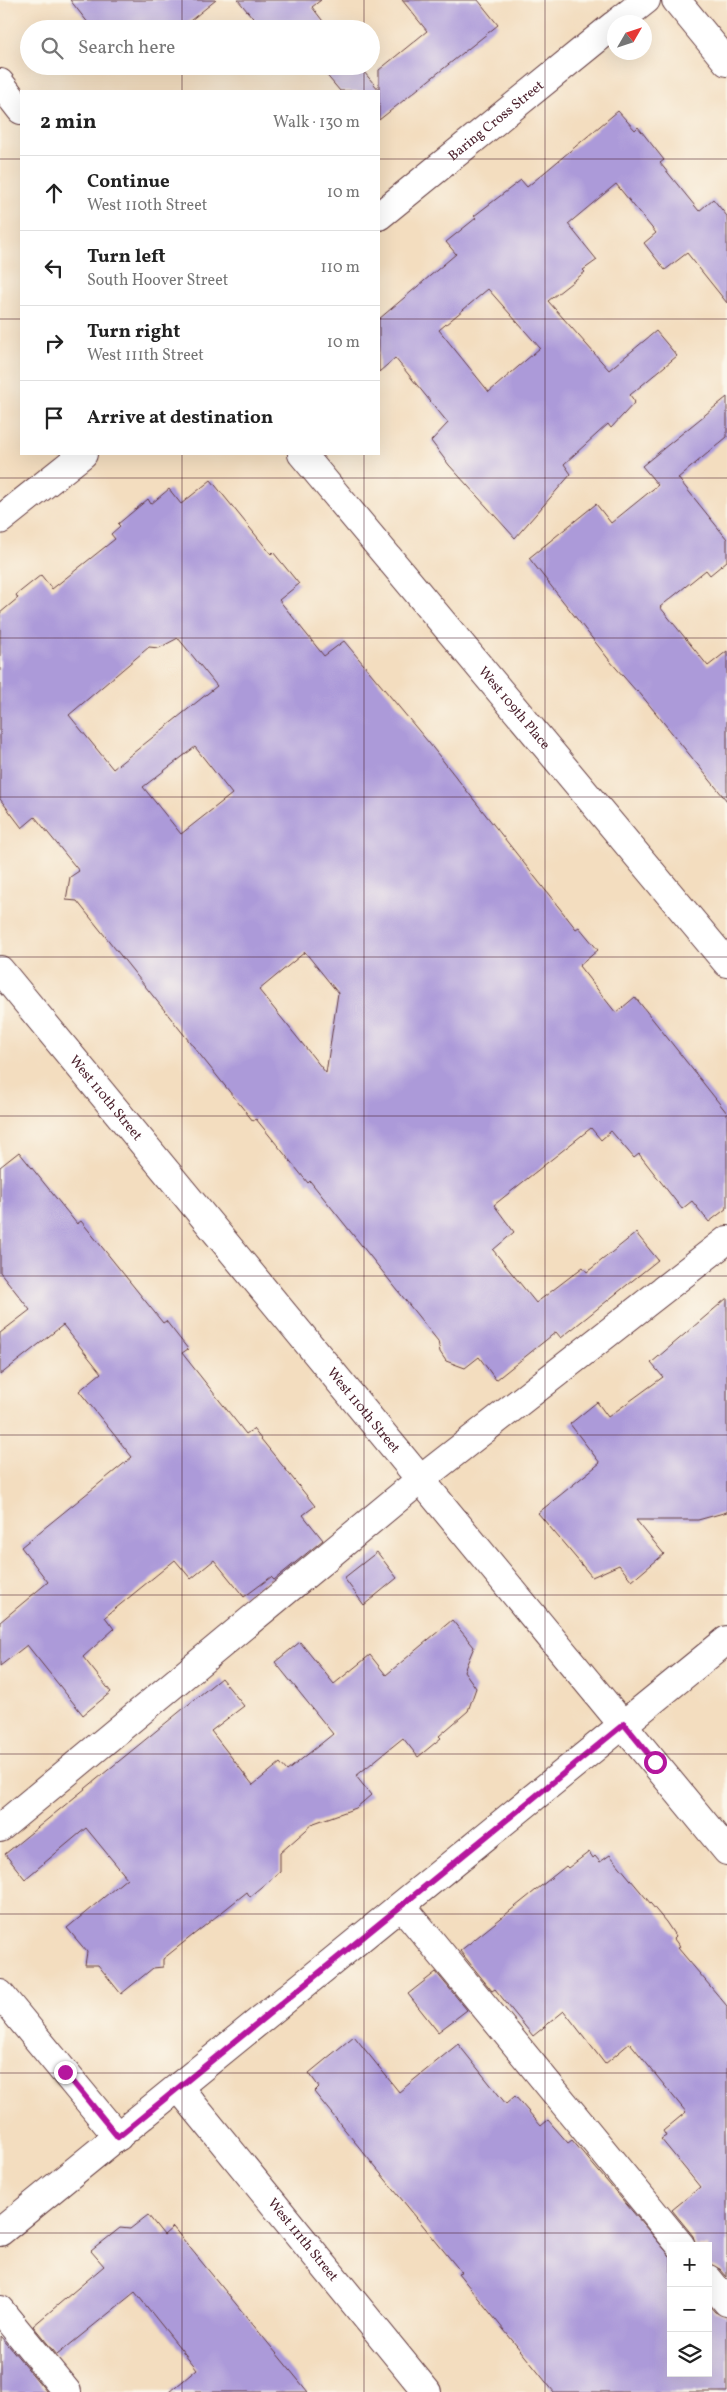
<!DOCTYPE html>
<html lang="en">
<head>
<meta charset="utf-8">
<style>
  body { margin:0; font-family:Vollkorn,serif; background:#f2f2f2; color:#222 }
  .controls { position:absolute; right:15px; bottom:15px; display:grid; overflow:hidden; border-radius:0px; box-shadow:0 5px 20px #0002 }
  .controls button { width:45px; height:45px; display:grid; place-items:center; padding:0; border:0; border-bottom:1px solid #e0e0e0; background:#fff; color:#222; font:25px sans-serif }
  .compass { position:absolute; left:607px; top:15px; width:45px; height:45px; border-radius:50%; background:#fff; box-shadow:0 5px 20px #0002; rotate:51deg }
  .stop { position:absolute; width:15px; height:15px; margin:-11px; border:4px solid #b5179e; border-radius:50%; background:#fff }
  .stop.end { background:#b5179e; border-color:#fff; box-shadow:0 1px 5px #0008 }
  .list { margin:0; padding:0; list-style:none }
  h2 { display:flex; justify-content:space-between; align-items:center; height:65px; margin:0; padding:0 20px; font-size:21px }
  h2 small { font-size:16px; font-weight:400; color:#767676 }
  .list li { display:grid; grid-template-columns:32px 1fr auto; gap:15px; align-items:center; box-sizing:border-box; height:75px; padding:0 20px; border-top:1px solid #e0e0e0 }
  .list b { display:block; font-size:19px; white-space:nowrap }
  .list p { margin:0; font-size:16px; white-space:nowrap; color:#767676 }
  .list em { font-size:16px; font-style:normal; color:#767676 }
  .icon { flex:none; width:28px; height:28px; fill:none; stroke:currentColor; stroke-width:2; stroke-linecap:round; stroke-linejoin:round }
  .map { position:relative; flex:none; width:727px; height:2392px; overflow:hidden }
  .search { position:absolute; background:#fff; box-shadow:0 5px 20px #0002; left:20px; top:20px; width:360px; height:55px; display:flex; align-items:center; gap:12px; box-sizing:border-box; padding:0 18px; border-radius:28px; color:#767676; font-size:19px }
  .panel { position:absolute; background:#fff; box-shadow:0 5px 20px #0002; left:20px; top:90px; width:360px; height:365px; border-radius:0px }
  .map>svg:first-child { display:block }
  .building { fill:#ac9ad9; fill-rule:evenodd }
  .lines { fill:none; stroke-linecap:round; stroke-linejoin:round }
  .minor-casing { stroke:#633c41; stroke-width:30 }
  .minor { stroke:#fff; stroke-width:28 }
  .route { stroke:#b5179e; stroke-width:6 }
  .grid { fill:none; stroke:#4a1f2b; stroke-width:1; stroke-opacity:0.55 }
  .labels { text-anchor:middle; dominant-baseline:central; stroke-width:4.5; stroke-linejoin:round; paint-order:stroke }
  .street-label { font-size:14px; fill:#4a1f2b; stroke:#fbf7ec }
</style>
</head>
<body>
<div class="map">
<svg width="727" height="2392" viewBox="0 0 727 2392">
  <rect width="100%" height="100%" fill="#fbf7ec"/>
  <filter id="ink" filterUnits="userSpaceOnUse"><feTurbulence type="fractalNoise" baseFrequency=".02" numOctaves="2"/><feDisplacementMap in="SourceGraphic" scale="10" xChannelSelector="R" yChannelSelector="G"/><feConvolveMatrix kernelMatrix="1 2 1 2 8 2 1 2 1" color-interpolation-filters="sRGB"/></filter>
  <filter id="wash" filterUnits="userSpaceOnUse"><feTurbulence type="fractalNoise" baseFrequency=".0096" numOctaves="4" result="noise"/><feDisplacementMap in="SourceGraphic" scale="20" xChannelSelector="R" yChannelSelector="G"/><feGaussianBlur stdDeviation="1.12" result="paint"/><feColorMatrix in="noise" values="0 0 0 0 0 0 0 0 0 0 0 0 0 0 0 0 0 1.4 0 .05"/><feComposite in="paint" operator="in"/></filter>
  <g filter="url(#wash)">
    <rect width="100%" height="100%" fill="#f3ddbf"/>
    <g id="blocks">
      <g class="building">
        <path d="M70,0H216L180,29H93Z"/>
        <path d="M238,0H321L312,7L329,29H262Z"/>
        <path d="M402,0H478L498,25L379,120V91H340L319,66H359L379,90V70L427,31Z"/>
        <path d="M618,111L635,130L638,127L664,160L660,163L699,211L713,199L727,216V303L687,253L665,270L644,243L656,233L616,184L568,224L597,260L583,270L585,272L548,301L609,370L656,331L677,356L630,395L635,402L611,428L608,424L564,464L571,474L515,538L449,465L431,441L448,423L395,358L379,372V319L456,254L446,242L476,218L474,216L521,180L527,187ZM488,289L540,348L489,392L439,330Z"/>
        <path d="M727,397V437L678,478L727,539V561L710,575L706,570L660,607L708,666L727,651V801L638,691L637,692L610,661L529,558L596,504L611,523L658,485L642,466Z"/>
        <path d="M211,480L271,554L273,552L299,584L279,600L324,656L344,641L429,743L576,929L579,927L598,950L579,966L616,1013L635,997L727,1113V1208L709,1222L692,1201L682,1209L639,1154L634,1158L611,1131L601,1140L591,1128L494,1205L514,1232L493,1250L536,1303L583,1267L587,1272L636,1233L658,1260L561,1338L556,1332L496,1380L479,1357L465,1368L446,1361L440,1352L438,1341L310,1181L308,1183L256,1119L253,1121L77,901L66,900L70,877L79,871L35,817L22,828L0,799V613L18,598L16,595L41,575L52,589L115,539L111,534L120,526L118,524L148,499L151,504L169,489L181,504ZM178,638L217,686L113,769L69,715L149,647L159,648ZM195,747L232,794L181,834L143,787ZM305,952L338,993L326,1073L259,990Z"/>
        <path d="M19,1152L77,1224L81,1221L163,1323L166,1321L188,1349L182,1353L246,1434L253,1429L315,1506L303,1515L323,1540L274,1580L271,1577L244,1597L214,1560L191,1579L175,1560L105,1617L114,1629L83,1657L111,1692L83,1715L27,1645L0,1666V1622L48,1582L21,1547L132,1457L79,1391L101,1373L63,1325L0,1375V1333L30,1310L0,1272V1167Z"/>
        <path d="M727,1298V1512L698,1520H636L664,1554L632,1581L619,1565L592,1577L538,1513L600,1463L570,1424L597,1402L608,1417L663,1377L651,1363Z"/>
        <path d="M377,1552L397,1578L364,1605L344,1578Z"/>
        <path d="M452,1620L474,1647L464,1671L476,1688L468,1711L439,1736L441,1738L418,1757L403,1738L356,1776L371,1795L356,1808L314,1823L280,1853V1872L250,1897L247,1892L163,1959V1967L153,1968L121,1994L98,1965H85L87,1952L67,1928L127,1878L86,1828L25,1879L5,1854L221,1678L244,1706L211,1731L253,1785L280,1763L287,1771L333,1734L275,1662L300,1642L334,1684L370,1655L386,1675Z"/>
        <path d="M589,1852L593,1858L595,1856L600,1862L610,1855L666,1922L676,1937L674,1939L680,1947L678,1948L727,2006V2277L720,2269L708,2264V2246H696L693,2236L672,2210L700,2187L661,2139L666,2136L663,2131L686,2112L630,2043L605,2064L564,2011L533,2036L495,1989L492,1991L460,1951L566,1866L568,1868Z"/>
        <path d="M436,1972L467,2010L438,2032L408,1994Z"/>
        <path d="M354,2036L399,2092L458,2044L506,2104L515,2096L541,2126L548,2120L568,2143L572,2140L671,2257V2373H708V2304L715,2312L727,2317V2392H554L458,2273L461,2272L314,2092L319,2087L309,2073Z"/>
        <path d="M148,2215L164,2235L173,2227L308,2392H170L197,2369L135,2292L57,2355L33,2326L104,2266L91,2251L120,2228L130,2229Z"/>
        <path d="M0,2336L9,2346L47,2392H0Z"/>
      </g>
    </g>
  </g>
  <g filter="url(#ink)">
    <use href="#blocks" fill-opacity="0" stroke="#633c41" stroke-width="1"/>
    <g class="lines">
      <defs>
        <g id="minor">
          <path d="M676,0L727,62"/>
          <path d="M618,22L646,0"/>
          <path d="M0,83L21,110"/>
          <path id="s1" d="M379,216L614,25"/>
          <path id="s2" d="M302,454L727,963"/>
          <path d="M0,520L83,454"/>
          <path id="s3" d="M0,970L727,1851"/>
          <path d="M0,1828L421,1479L727,1240"/>
          <path d="M402,1906L681,2246"/>
          <path d="M0,1994L118,2137"/>
          <path id="s4" d="M179,2088L427,2392"/>
          <path d="M0,2232L727,1640"/>
          <path d="M708,2279L727,2302"/>
          <path d="M0,2310L67,2392"/>
        </g>
      </defs>
      <use href="#minor" class="minor-casing"/>
      <use href="#minor" class="minor"/>
    </g>
  </g>
  <g class="lines" filter="url(#ink)">
    <path class="route" d="M65,2072L118,2137L624,1724L655,1762"/>
  </g>
  <path class="grid" d="M182,0V29M364,0V29M545,0V2392M182,66V91M364,66V91M0,159H21M379,159H727M0,319H21M379,319H727M182,454V2392M364,454V2392M0,478H727M0,638H727M0,797H727M0,957H727M0,1116H727M0,1276H727M0,1435H727M0,1595H727M0,1754H727M0,1914H727M0,2073H727M0,2233H727"/>
  <g class="labels">
    <g class="street-label">
      <text stroke="none"><textPath href="#s1" startOffset="151">Baring Cross Street</textPath></text>
      <text stroke="none"><textPath href="#s2" startOffset="331">West 109th Place</textPath></text>
      <text stroke="none"><textPath href="#s3" startOffset="166">West 110th Street</textPath></text>
      <text stroke="none"><textPath href="#s3" startOffset="571">West 110th Street</textPath></text>
      <text stroke="none"><textPath href="#s4" startOffset="196">West 111th Street</textPath></text>
    </g>
  </g>
</svg>
<div class="controls">
<button>+</button>
<button>−</button>
<button><svg class="icon" aria-label="layers" viewBox="0 0 24 24"><path d="M12 4l9 5-9 5-9-5zM3 14l9 5 9-5"/></svg></button>
</div>
<svg class="compass" viewBox="-18 -18 36 36"><path d="M0-13l5 13h-10z" fill="#e53935"/><path d="M0 13l5-13h-10z" fill="#767676"/></svg>
<div class="stop" style="left:655px;top:1762px"></div>
<div class="stop end" style="left:65px;top:2072px"></div>
<div class="search"><svg class="icon" aria-label="search" viewBox="0 0 24 24"><circle cx="10" cy="10" r="6"/><path d="M15 15l6 6"/></svg>Search here</div>
<section class="panel">
<h2>2 min<small>Walk · 130 m</small></h2>
<ul class="list">
<li><svg class="icon" aria-label="ahead" viewBox="0 0 24 24"><path d="M12 20V5M6 11l6-6 6 6"/></svg><div><b>Continue</b><p>West 110th Street</p></div><em>10 m</em></li>
<li><svg class="icon" aria-label="left" viewBox="0 0 24 24"><path d="M17 20v-9H6M10 6l-5 5 5 5"/></svg><div><b>Turn left</b><p>South Hoover Street</p></div><em>110 m</em></li>
<li><svg class="icon" aria-label="right" viewBox="0 0 24 24"><path d="M7 20v-9h11M14 6l5 5-5 5"/></svg><div><b>Turn right</b><p>West 111th Street</p></div><em>10 m</em></li>
<li><svg class="icon" aria-label="arrive" viewBox="0 0 24 24"><path d="M6 21V4h12l-3 4 3 4H6"/></svg><div><b>Arrive at destination</b></div></li>
</ul>
</section>
</div>
</body>
</html>
